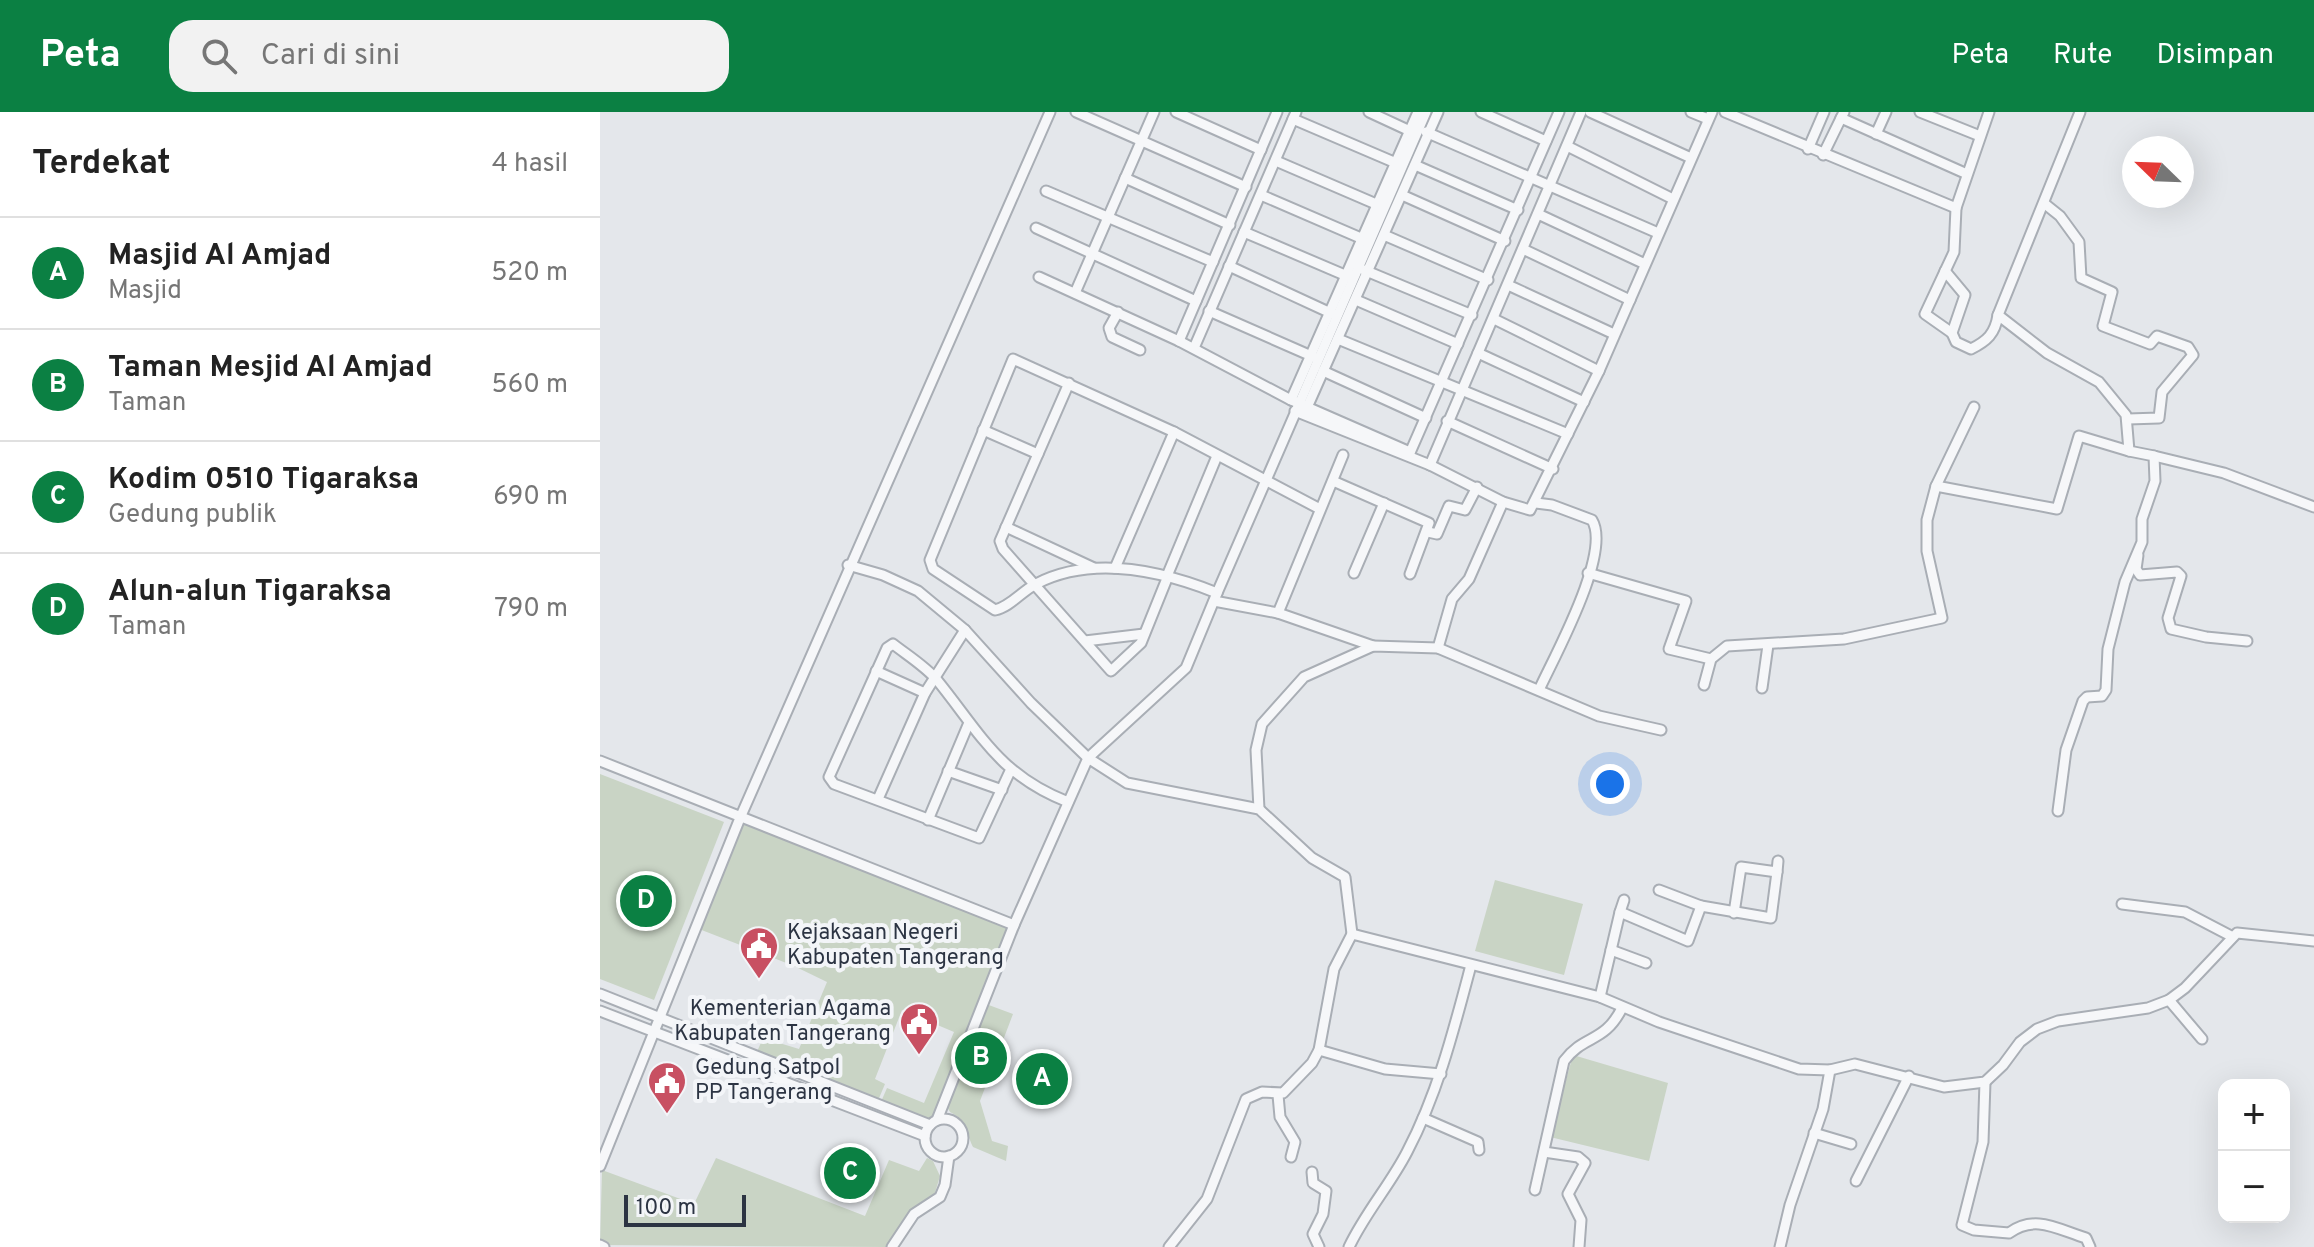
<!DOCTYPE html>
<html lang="id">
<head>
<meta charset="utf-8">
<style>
  body { margin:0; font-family:Overpass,sans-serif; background:#f2f2f2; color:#222 }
  .controls { position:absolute; right:24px; bottom:24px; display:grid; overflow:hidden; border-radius:16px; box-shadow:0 8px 32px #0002 }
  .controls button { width:72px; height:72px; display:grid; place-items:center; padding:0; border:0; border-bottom:2px solid #e0e0e0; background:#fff; color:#222; font:40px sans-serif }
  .compass { position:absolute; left:1522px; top:24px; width:72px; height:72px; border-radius:50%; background:#fff; box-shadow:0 8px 32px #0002; rotate:293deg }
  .scale { position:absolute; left:24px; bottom:20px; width:122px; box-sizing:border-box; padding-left:8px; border:4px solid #2c3443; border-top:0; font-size:22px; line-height:28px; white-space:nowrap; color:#2c3443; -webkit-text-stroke:6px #f3f5f8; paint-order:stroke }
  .you { position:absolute; left:1010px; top:672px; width:28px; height:28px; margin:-20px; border:6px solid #fff; border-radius:50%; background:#1a73e8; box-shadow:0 0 0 12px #1a73e833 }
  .badge { display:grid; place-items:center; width:52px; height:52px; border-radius:50%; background:#0b8043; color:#fff; font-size:26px; font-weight:700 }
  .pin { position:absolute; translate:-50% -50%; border:4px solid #fff; box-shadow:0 2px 8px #0006 }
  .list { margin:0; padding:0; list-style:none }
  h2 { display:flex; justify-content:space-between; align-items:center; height:104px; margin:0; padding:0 32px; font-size:34px }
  h2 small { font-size:26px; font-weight:400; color:#767676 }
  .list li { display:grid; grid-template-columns:52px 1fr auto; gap:24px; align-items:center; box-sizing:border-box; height:112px; padding:0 32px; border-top:2px solid #e0e0e0 }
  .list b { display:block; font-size:30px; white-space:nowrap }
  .list p { margin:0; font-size:26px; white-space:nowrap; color:#767676 }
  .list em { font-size:26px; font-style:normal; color:#767676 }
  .icon { flex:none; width:44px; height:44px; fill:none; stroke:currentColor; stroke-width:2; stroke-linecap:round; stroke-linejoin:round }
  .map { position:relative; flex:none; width:1714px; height:1135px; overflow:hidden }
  header { display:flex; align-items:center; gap:48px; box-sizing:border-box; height:112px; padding:0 40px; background:#0b8043; color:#fff }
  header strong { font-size:38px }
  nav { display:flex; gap:44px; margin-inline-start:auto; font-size:28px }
  .search { width:560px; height:72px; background:#f2f2f2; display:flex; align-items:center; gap:20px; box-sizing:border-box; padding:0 28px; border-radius:24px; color:#767676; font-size:30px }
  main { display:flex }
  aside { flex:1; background:#fff }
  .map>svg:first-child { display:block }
  .green { fill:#c9d4c5 }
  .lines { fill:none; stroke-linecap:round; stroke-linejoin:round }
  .street-casing { stroke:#a9aeb5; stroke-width:13 }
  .street { stroke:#f6f7f9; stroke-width:9 }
  .labels { text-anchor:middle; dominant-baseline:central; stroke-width:8; stroke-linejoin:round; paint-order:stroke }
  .poi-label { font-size:22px; fill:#2c3443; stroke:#f3f5f8; text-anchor:start }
</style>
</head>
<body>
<header>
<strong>Peta</strong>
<div class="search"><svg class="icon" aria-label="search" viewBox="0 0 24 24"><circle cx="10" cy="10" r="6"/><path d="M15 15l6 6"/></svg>Cari di sini</div>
<nav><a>Peta</a><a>Rute</a><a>Disimpan</a></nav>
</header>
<main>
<aside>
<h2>Terdekat<small>4 hasil</small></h2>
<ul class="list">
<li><span class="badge">A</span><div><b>Masjid Al Amjad</b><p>Masjid</p></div><em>520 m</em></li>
<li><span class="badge">B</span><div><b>Taman Mesjid Al Amjad</b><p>Taman</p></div><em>560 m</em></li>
<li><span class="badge">C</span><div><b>Kodim 0510 Tigaraksa</b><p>Gedung publik</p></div><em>690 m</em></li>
<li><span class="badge">D</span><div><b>Alun-alun Tigaraksa</b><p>Taman</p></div><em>790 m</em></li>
</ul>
</aside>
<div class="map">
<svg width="1714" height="1135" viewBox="0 0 1714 1135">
  <rect width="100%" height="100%" fill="#e4e7eb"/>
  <g class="green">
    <path d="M0,662L124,710L54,888L0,867Z"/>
    <path d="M143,710L412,813L336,1007L329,1011L280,992L287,976L324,991L354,920L302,898L275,967L285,972L277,991L156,942L163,926L199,937L227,870L194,854L99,817Z"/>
    <path d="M895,768L983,792L964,863L875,839Z"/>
    <path d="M386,892L413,902L380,989L392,1029L408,1034L406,1049L373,1035C365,1018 368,1009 350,1000L346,993Z"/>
    <path d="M973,943L1068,971L1049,1049L950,1025Z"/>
    <path d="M116,1046L265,1104L289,1048L319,1059L327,1046L333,1049L340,1064L334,1084L288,1135L0,1133L2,1058L94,1092Z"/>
  </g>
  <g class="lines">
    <defs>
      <g id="street">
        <path d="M476,0L646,75"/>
        <path d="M576,0L661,38"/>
        <path d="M769,0L810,19"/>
        <path d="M881,0L946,29"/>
        <path d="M990,0L1091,46"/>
        <path d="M1091,0L1108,7"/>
        <path d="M1125,0L1356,96L1389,0"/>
        <path d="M1320,0L1380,24"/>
        <path d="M1241,6L1367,62"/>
        <path d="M693,7L796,51"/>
        <path d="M826,20L1058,121"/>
        <path d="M1276,22L1286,0"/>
        <path d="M967,34L1073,87"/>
        <path d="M1208,37L1224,0"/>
        <path d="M1223,43L1244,0"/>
        <path d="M676,49L783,95"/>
        <path d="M815,53L918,98"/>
        <path d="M525,66L630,113"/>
        <path d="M446,79L613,150"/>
        <path d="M661,83L763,127"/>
        <path d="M802,83L905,129"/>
        <path d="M1445,92L1460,104L1479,130L1481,166L1512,180L1503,214L1550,232L1557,224L1588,235L1593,243L1562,280L1559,306L1528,307"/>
        <path d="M938,102L1045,152"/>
        <path d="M436,116L596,189"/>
        <path d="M644,120L747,164"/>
        <path d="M784,123L888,168"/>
        <path d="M923,137L1030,188"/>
        <path d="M629,154L735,203"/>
        <path d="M764,158L872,203"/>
        <path d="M1345,159L1365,183L1352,221L1356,230L1371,237C1387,229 1395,222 1398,203"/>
        <path d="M439,165L579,229L691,288L810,340"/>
        <path d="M908,173L1014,222"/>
        <path d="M475,181L554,0"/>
        <path d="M756,188L858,232"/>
        <path d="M609,199L716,246"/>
        <path d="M518,200L509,216L512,225L540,238"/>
        <path d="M894,207L999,259"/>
        <path d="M1352,221L1325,202L1354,140L1356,96"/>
        <path d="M738,227L968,322"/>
        <path d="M579,229L677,0"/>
        <path d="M594,236L696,0"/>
        <path d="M878,241L984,290"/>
        <path d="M723,259L826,306"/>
        <path d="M469,271L400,429L403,437L511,559L541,531L568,464"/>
        <path d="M691,288L818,0"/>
        <path d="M1374,295L1336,374L1457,397L1479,324L1529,339"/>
        <path d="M695,299L830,353L903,390L930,398L999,259L1112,0"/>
        <path d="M705,300L838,0"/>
        <path d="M847,309L953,357"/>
        <path d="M383,318L438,342"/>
        <path d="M809,343L959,0"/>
        <path d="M1554,344L1624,361L1714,395"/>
        <path d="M830,353L981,0"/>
        <path d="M733,369L829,411L810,462"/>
        <path d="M936,391L952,393L992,408C1012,441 954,545 939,578"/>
        <path d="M406,415L494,456"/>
        <path d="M828,420L837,422L849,394L865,398L877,375"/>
        <path d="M1538,443L1536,457L1540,463L1577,460L1581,464L1568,506L1571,517L1606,525L1647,529"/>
        <path d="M248,453L283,463L318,479L365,518L431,591L488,646L527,671L659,697L712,746L745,765L752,822"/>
        <path d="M515,456L574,320"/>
        <path d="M754,461L784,391"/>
        <path d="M988,461L1086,489L1069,537L1111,547"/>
        <path d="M567,464L617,344"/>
        <path d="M617,481C562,459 492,443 436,472C422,479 410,495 395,498L333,457L330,448L413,247L574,320L720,397"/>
        <path d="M614,489L678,501L743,343"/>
        <path d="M678,501L773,534"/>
        <path d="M485,529L544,522"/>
        <path d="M838,536L852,487L869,467L903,390"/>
        <path d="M276,559L325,581"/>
        <path d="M1104,573L1111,547L1127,534L1244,527L1342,506L1327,439V408L1336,374"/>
        <path d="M1162,576L1168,533"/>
        <path d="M0,649L414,813"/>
        <path d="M411,657L379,726L234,672L229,665L287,536L293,532C307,543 325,554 337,568C380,621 399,663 468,690"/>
        <path d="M348,659L402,678"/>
        <path d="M278,687L325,581L365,518"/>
        <path d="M659,697L656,638L662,612L704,565L773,534L838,536L999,604L1061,618"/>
        <path d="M1458,699L1466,638L1483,589L1487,585L1502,584L1506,578L1508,537L1525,470L1542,430V407L1555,369L1554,344L1529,339L1526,303L1499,270L1447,241L1398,203L1480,0"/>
        <path d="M328,708L368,613"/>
        <path d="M1059,778L1101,794"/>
        <path d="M1522,792L1585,800L1631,824"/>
        <path d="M1020,800L1024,788"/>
        <path d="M1134,801L1141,755L1177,760L1178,749"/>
        <path d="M1011,838L1046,851"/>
        <path d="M0,882L330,1013"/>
        <path d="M1000,885L1020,800L1088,829L1101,794L1171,806L1177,760"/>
        <path d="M1569,888L1602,927"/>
        <path d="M0,899L325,1024"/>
        <path d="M719,938L785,957L841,962"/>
        <path d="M1385,970L1383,1030L1362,1113L1374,1118L1409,1121C1435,1102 1457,1117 1486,1126L1490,1135"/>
        <path d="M678,983L680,1005L695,1030L691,1045"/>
        <path d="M823,1006L878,1030L879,1038"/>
        <circle cx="344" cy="1026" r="19"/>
        <path d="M337,1008L414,813L488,646L586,556L617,481L826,0"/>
        <path d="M1214,1021L1251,1032"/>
        <path d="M944,1040L978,1045L985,1051L968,1082L981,1108L979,1135"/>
        <path d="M0,1054L140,706L450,0"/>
        <path d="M712,1060L713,1071L726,1079L723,1102L713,1122L719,1135"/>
        <path d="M1256,1069L1309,964"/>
        <path d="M935,1078L964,949C984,922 1004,932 1022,896"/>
        <path d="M0,1133L4,1135"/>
        <path d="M292,1135L314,1102L340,1085L345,1073L349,1044"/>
        <path d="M569,1135L607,1087L646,987L662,980L683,981L712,951L719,938L734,857L752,822L1000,885L1059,910L1199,957L1230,958L1255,952L1344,975L1385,970L1403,953L1420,930L1437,917L1458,909L1548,896L1569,888L1585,876L1637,821L1714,829"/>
        <path d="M749,1135C765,1101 790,1073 807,1040C838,981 854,917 871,853"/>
        <path d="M1180,1135L1190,1093L1223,997L1230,958"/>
      </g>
    </defs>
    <use href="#street" class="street-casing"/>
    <use href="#street" class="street"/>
  </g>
  <defs>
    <symbol id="civic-pin" viewBox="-11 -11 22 30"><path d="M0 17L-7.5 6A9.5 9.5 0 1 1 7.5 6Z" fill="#c85062" stroke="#f3f5f8"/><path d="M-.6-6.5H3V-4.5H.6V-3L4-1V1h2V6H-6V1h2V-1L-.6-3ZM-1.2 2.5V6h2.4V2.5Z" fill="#fff"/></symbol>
  </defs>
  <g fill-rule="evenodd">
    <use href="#civic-pin" x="137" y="812" width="44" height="60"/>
    <use href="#civic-pin" x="297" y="888" width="44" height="60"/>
    <use href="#civic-pin" x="45" y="947" width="44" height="60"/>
  </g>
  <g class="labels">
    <g class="poi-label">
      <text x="187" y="821">Kejaksaan Negeri<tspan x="187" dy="25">Kabupaten Tangerang</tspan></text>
      <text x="291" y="897" text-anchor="end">Kementerian Agama<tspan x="291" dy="25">Kabupaten Tangerang</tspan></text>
      <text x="95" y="956">Gedung Satpol<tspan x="95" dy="25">PP Tangerang</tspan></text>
    </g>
  </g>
</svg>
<div class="controls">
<button>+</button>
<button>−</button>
</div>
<svg class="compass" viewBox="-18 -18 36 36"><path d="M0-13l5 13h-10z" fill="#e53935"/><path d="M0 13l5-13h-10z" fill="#767676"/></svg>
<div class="scale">100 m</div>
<div class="you"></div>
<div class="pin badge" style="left:442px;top:967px">A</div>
<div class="pin badge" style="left:381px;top:946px">B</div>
<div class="pin badge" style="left:250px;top:1061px">C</div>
<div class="pin badge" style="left:46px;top:789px">D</div>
</div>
</main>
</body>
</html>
